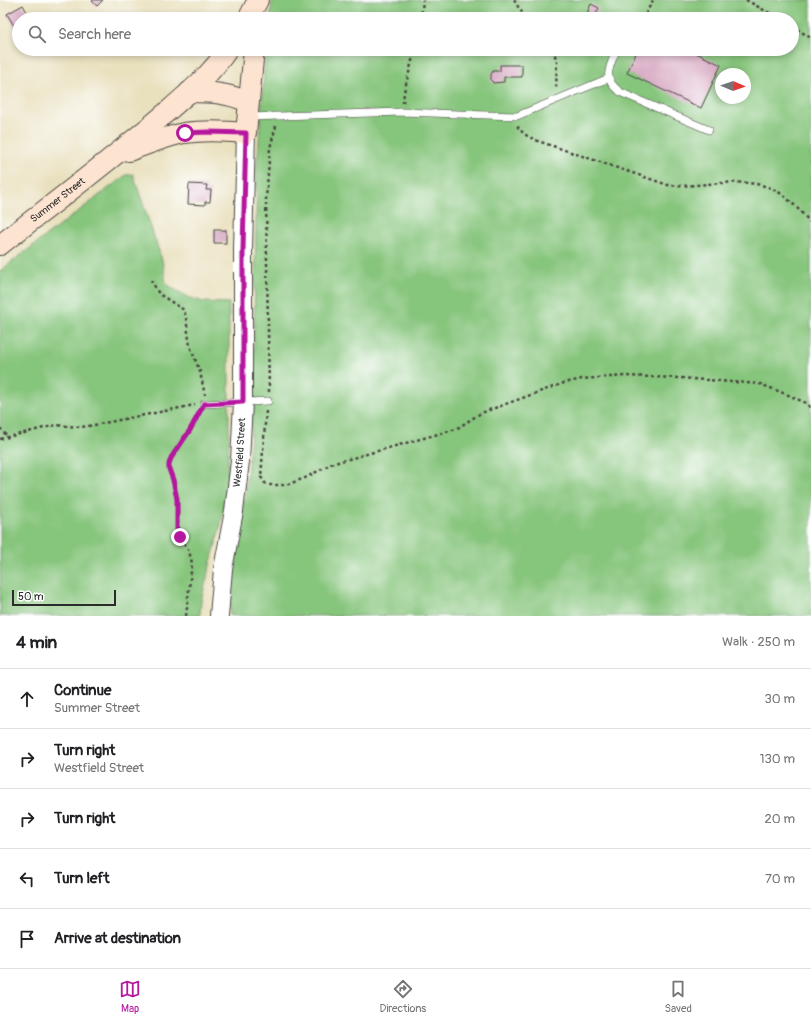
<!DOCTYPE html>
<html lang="en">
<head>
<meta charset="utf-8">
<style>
  body { margin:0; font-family:Pangolin,sans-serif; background:#f2f2f2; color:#202124 }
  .compass { position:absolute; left:715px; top:68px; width:36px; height:36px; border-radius:50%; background:#fff; box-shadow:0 2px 6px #0003; rotate:92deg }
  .scale { position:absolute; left:12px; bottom:10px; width:104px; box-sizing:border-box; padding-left:4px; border:2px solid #2b2b2b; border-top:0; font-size:11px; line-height:14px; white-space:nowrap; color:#2b2b2b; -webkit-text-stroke:3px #fff; paint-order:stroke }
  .stop { position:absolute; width:12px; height:12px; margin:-9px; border:3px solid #b5179e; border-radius:50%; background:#fff }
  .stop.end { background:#b5179e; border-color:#fff; box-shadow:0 1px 4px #0008 }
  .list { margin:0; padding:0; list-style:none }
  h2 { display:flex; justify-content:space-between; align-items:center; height:52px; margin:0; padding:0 16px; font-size:17px }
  h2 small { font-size:13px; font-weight:400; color:#757577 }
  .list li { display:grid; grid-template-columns:26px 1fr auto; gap:12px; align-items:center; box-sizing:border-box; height:60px; padding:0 16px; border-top:1px solid #e0e0e0 }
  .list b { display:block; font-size:15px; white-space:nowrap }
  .list p { margin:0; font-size:13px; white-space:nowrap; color:#757577 }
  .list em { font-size:13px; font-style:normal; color:#757577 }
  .icon { flex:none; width:22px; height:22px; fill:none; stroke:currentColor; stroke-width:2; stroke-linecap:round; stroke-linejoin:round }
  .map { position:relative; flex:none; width:811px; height:616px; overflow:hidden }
  .search { position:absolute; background:#fff; box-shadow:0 2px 6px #0003; left:12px; right:12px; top:12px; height:44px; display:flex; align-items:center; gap:10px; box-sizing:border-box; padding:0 14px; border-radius:22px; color:#757577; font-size:15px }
  .sheet { height:352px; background:#fff }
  nav { display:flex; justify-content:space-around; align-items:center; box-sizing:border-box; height:56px; border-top:1px solid #e0e0e0; background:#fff; font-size:11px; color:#757577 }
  nav a { display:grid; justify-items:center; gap:2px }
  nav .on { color:#b5179e }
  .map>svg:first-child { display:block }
  .green { fill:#86c57c; stroke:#587854; fill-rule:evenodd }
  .building { fill:#d7a8c2 }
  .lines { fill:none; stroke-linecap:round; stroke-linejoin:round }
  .service-casing { stroke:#484641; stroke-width:8 }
  .tertiary-casing { stroke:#484641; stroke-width:20 }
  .secondary-casing { stroke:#484641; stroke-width:22 }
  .path { stroke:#484641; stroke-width:2.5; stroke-dasharray:3 3; stroke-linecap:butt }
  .service { stroke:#fff; stroke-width:7 }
  .tertiary { stroke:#fff; stroke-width:18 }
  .secondary { stroke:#fde4d1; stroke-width:20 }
  .route { stroke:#b5179e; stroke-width:5 }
  .labels { text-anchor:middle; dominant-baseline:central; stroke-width:3; stroke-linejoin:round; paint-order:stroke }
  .street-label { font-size:10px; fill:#2b2b2b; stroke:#fff }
</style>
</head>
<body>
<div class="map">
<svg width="811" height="616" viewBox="0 0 811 616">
  <rect width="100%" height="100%" fill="#fff"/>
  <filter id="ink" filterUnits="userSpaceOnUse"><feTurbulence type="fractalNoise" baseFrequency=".025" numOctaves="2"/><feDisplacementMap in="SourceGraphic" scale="8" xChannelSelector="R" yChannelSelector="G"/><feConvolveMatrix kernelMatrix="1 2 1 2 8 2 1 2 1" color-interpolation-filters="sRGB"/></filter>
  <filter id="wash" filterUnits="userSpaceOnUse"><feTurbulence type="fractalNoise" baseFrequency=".012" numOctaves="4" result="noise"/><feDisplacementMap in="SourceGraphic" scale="16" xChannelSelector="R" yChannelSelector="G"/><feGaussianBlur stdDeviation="0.9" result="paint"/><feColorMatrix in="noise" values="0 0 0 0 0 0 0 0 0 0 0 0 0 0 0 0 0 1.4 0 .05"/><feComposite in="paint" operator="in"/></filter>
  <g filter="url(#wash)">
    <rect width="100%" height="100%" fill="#e9e0bd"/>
    <g class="green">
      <path d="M272,0H811V616H230L231,584L246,487L250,445L253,398L257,165L266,49H792V19H270ZM721,74H745V98H721Z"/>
      <path d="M133,174L162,260L166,283L172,288L190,298L204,302L229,303V430L227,489L221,524L201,600L200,616H0V271L126,175Z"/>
    </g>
    <g id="blocks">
      <g class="building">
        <path d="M93,0H103L97,6L92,1Z"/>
        <path d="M591,4L599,8L595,16L587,13Z"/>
        <path d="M23,5L31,19H19V28L16,29L7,14Z"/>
        <path d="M638,49H688L721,65L701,108L627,73Z"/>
        <path d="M500,65H522V77H504V82L493,83L491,80V74L493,71H500Z"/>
        <path d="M189,184L207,185L206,190H211L210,202H205V205L188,204Z"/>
        <rect x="214" y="230" width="12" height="13"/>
      </g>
    </g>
  </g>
  <g filter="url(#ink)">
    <use href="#blocks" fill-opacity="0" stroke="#484641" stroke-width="1"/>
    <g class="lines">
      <defs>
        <g id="service">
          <path d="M617,49C609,67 601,80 622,93L709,130"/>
          <path d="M249,117L402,112L517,116L609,78"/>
          <path d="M204,404L268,401"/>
        </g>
        <g id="tertiary">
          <path id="s1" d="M219,616L223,569L234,511L240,461L243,402V249L246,133"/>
        </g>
        <g id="secondary">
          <path d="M248,19L258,0"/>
          <path d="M189,92C211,92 228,93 248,102"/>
          <path d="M129,151C147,144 165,137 184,133C205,130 226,131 246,133L254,49"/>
          <path id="s2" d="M0,245C54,203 108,162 160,118C184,97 210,76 228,49"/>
        </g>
      </defs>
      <use href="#service" class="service-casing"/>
      <use href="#tertiary" class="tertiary-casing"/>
      <use href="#secondary" class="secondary-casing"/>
      <g class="path">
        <path d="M514,0L520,10L528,19"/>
        <path d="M746,0L780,19"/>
        <path d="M421,19L423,0"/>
        <path d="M643,19L653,0"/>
        <path d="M792,26L811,38"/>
        <path d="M553,49L557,62L556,90"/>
        <path d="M403,103L404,92L415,49"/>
        <path d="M517,126L524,134L535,140L668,185C702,189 742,174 775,190C788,197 801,212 811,223"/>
        <path d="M151,280L159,294L184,310L186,318L190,346L200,372L205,395"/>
        <path d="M269,392L266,199L270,148L276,126"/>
        <path d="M266,411L261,477L265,483L270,485H286L305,478L331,464L456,429L481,413L564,383L582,379L625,376L680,378L760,384L786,394L806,403L811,408"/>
        <path d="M0,428L7,436"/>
        <path d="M0,439L56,425L80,427L89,426L195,405"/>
        <path d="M186,616L192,563L189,551L178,533L177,499L173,480L169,469V464L171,457L190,430L199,412"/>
      </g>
      <use href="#service" class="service"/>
      <use href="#tertiary" class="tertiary"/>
      <use href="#secondary" class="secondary"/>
    </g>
  </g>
  <g class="lines" filter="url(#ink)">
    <path class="route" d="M180,537L177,529V499L173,480L169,469V464L171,458L190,430L204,404L243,402V249L246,133L208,132L185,133"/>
  </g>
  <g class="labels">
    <g class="street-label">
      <text stroke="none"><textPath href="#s2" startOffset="73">Summer Street</textPath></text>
      <text stroke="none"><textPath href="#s1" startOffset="165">Westfield Street</textPath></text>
    </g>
  </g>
</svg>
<svg class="compass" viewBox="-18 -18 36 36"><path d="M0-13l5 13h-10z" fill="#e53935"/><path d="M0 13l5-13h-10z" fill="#757577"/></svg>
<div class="scale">50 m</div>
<div class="stop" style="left:185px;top:133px"></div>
<div class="stop end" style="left:180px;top:537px"></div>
<div class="search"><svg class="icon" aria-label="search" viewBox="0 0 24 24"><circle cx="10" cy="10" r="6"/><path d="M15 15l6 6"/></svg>Search here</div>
</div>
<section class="sheet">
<h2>4 min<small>Walk · 250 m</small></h2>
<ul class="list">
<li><svg class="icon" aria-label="ahead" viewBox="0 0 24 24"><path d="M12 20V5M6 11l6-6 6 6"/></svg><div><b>Continue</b><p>Summer Street</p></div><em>30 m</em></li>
<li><svg class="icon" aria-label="right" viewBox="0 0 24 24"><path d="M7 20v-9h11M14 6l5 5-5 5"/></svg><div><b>Turn right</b><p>Westfield Street</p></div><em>130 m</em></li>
<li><svg class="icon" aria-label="right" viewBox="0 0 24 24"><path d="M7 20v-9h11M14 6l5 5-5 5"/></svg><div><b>Turn right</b></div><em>20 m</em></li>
<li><svg class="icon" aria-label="left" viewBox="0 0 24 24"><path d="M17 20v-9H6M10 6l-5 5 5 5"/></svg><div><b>Turn left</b></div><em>70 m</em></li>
<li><svg class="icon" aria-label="arrive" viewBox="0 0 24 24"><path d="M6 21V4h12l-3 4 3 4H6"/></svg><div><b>Arrive at destination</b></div></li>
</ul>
</section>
<nav>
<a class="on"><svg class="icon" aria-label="map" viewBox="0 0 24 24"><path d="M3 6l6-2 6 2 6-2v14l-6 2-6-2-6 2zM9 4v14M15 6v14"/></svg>Map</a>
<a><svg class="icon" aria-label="directions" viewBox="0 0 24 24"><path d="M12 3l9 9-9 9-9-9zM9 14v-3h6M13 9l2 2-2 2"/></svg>Directions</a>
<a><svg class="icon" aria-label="saved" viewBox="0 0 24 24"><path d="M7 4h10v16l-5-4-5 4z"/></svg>Saved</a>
</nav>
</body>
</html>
